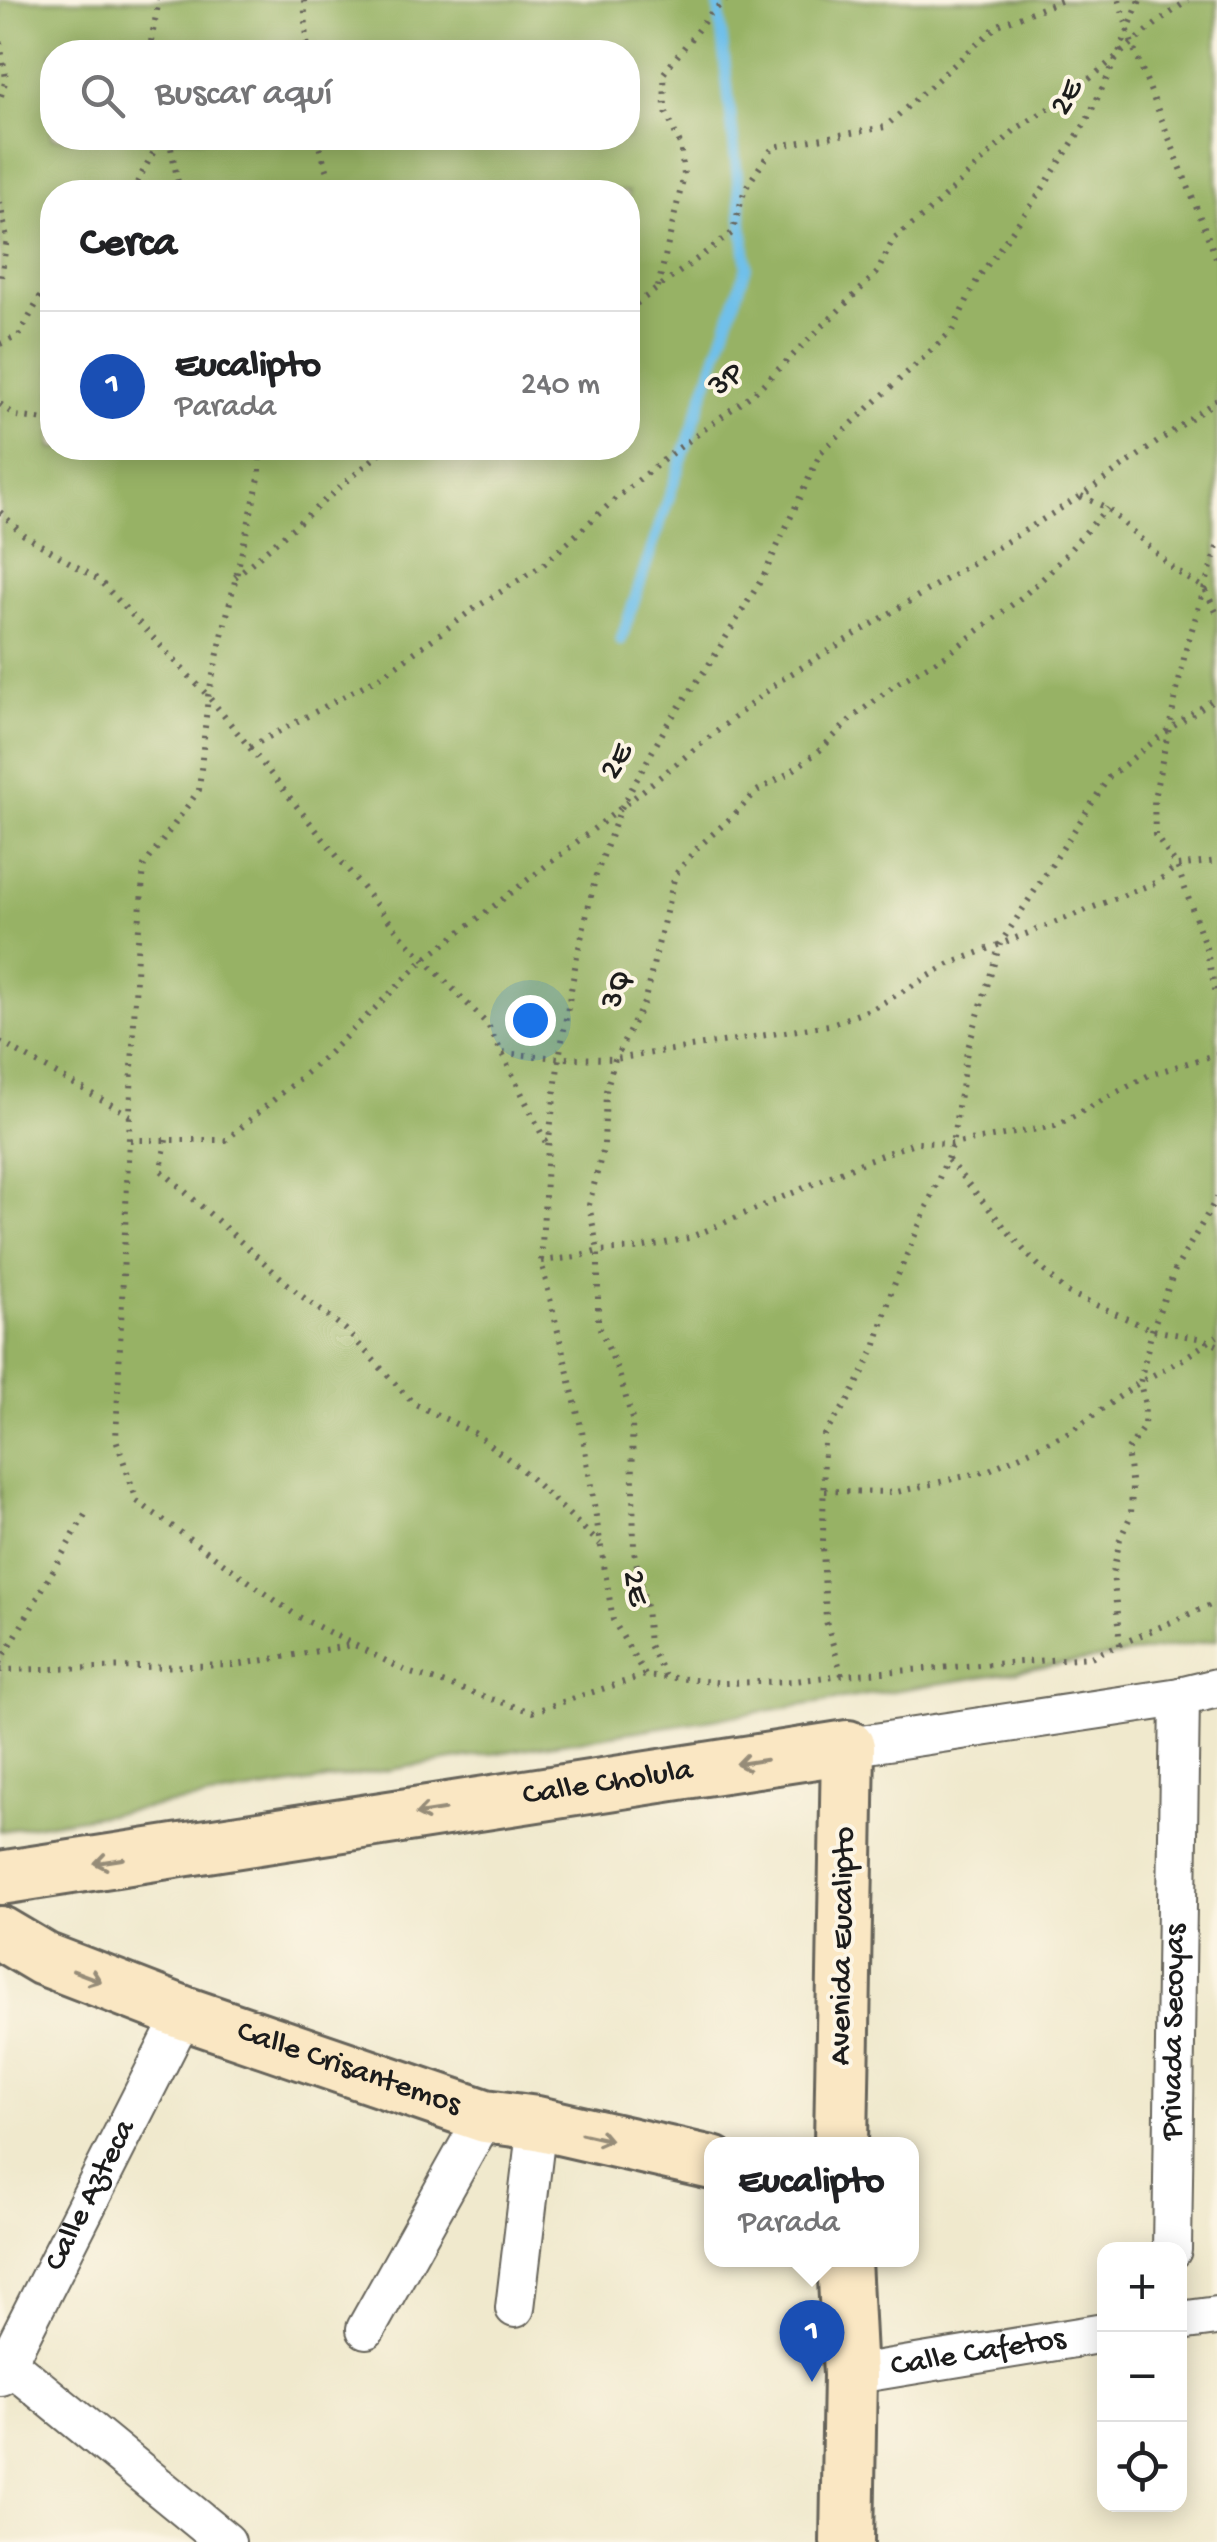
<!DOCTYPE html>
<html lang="es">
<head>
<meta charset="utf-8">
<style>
  body { margin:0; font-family:"Gochi Hand",sans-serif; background:#f2f2f2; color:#202124 }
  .controls { position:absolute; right:30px; bottom:30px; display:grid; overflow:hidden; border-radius:20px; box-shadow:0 5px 25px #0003 }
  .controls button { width:90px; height:90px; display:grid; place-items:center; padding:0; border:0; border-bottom:2px solid #e0e0e0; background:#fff; color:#202124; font:50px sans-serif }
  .you { position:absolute; left:530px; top:1020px; width:35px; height:35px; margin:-25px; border:8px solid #fff; border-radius:50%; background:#1a73e8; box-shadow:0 0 0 15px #1a73e833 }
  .badge { display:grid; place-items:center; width:65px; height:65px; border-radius:50%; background:#1f6fb2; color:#fff; font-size:32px; font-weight:700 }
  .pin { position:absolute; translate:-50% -82px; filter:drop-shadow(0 2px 5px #0008) }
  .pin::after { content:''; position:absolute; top:52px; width:35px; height:30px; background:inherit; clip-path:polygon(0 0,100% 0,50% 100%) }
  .popup { position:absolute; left:704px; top:2137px; width:215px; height:130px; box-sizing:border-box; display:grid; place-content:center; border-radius:20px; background:#fff; filter:drop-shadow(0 2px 8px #0005); font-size:32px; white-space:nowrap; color:#757577 }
  .popup b { font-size:38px; color:#202124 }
  .popup::after { content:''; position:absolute; left:50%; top:100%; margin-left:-20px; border:20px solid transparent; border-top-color:#fff }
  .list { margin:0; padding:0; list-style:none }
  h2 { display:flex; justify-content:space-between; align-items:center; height:130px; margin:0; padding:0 40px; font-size:42px }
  h2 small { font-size:32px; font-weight:400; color:#757577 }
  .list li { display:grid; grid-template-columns:65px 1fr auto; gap:30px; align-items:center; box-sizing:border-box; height:150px; padding:0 40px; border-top:2px solid #e0e0e0 }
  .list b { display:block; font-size:38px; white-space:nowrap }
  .list p { margin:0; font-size:32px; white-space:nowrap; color:#757577 }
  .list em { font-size:32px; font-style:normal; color:#757577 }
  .icon { flex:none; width:55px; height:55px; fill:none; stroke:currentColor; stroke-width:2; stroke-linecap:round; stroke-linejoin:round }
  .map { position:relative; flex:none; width:1217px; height:2542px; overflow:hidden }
  .search { position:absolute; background:#fff; box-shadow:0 5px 25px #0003; left:40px; top:40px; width:600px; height:110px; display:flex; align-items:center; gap:25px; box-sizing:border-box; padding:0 35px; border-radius:40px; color:#757577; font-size:38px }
  .panel { position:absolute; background:#fff; box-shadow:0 5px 25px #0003; left:40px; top:180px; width:600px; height:280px; border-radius:40px }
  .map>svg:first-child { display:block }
  .forest { fill:#97b265; stroke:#5a6740; stroke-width:2.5; fill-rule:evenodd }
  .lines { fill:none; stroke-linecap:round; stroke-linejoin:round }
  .stream { stroke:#6fc0ea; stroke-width:11 }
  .street-casing { stroke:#66645a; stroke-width:42 }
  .secondary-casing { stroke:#66645a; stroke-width:58 }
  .path { stroke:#66645a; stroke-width:6; stroke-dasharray:2.5 8; stroke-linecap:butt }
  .street { stroke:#fff; stroke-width:38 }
  .secondary { stroke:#fae7c3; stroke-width:52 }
  .oneway { stroke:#968c78 }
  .labels { text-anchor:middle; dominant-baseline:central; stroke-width:8; stroke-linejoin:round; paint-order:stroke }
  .street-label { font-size:32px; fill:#1c1c1c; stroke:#fcf5e5 }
</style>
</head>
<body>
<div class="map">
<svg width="1217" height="2542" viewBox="0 0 1217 2542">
  <rect width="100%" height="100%" fill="#fcf5e5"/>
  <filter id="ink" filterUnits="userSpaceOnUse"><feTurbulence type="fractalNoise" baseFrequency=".01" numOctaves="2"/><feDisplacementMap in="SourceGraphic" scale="20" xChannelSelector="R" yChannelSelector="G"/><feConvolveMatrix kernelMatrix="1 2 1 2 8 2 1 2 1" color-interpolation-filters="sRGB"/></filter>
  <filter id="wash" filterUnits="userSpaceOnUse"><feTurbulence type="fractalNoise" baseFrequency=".0048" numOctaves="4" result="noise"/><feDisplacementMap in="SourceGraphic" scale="40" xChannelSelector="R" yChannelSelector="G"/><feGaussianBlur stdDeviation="2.25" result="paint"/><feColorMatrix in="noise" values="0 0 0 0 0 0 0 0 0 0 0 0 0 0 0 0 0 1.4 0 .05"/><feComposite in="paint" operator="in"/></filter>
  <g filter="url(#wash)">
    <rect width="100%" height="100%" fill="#f0e9cd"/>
    <path class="forest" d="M0,0H1217V1640L0,1831ZM52,52H628V138H52ZM52,192H628V448H52Z"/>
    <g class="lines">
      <path class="stream" d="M621,640L747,265L718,0"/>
    </g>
  </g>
  <g filter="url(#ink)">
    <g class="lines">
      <defs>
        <g id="street">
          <path d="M848,1747L1180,1697L1217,1688"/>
          <path id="s1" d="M1172,2250L1180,1697"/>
          <path d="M515,2308L537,2123"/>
          <path d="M1180,2321L1217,2316"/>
          <path d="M366,2329L485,2116"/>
          <path d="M0,2357L226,2542"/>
          <path id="s2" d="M850,2375L1104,2333"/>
          <path id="s3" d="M0,2376L184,2013"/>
        </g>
        <g id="secondary">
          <path id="s4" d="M0,1878L848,1747L841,2144"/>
          <path id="s5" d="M0,1933L44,1959L184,2013L485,2116L537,2123L712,2163"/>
          <path d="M844,2260L850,2375L847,2542"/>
        </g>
      </defs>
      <use href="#street" class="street-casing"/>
      <use href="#secondary" class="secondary-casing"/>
      <g class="path">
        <path d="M304,0L308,52"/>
        <path d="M1119,0L1132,44L1217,260"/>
        <path d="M0,42L6,79L0,99"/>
        <path d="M149,52L159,0"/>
        <path d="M169,138L180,192"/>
        <path d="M316,138L335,192"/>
        <path d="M132,192L161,138"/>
        <path d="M0,202L7,239L0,284"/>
        <path d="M658,287L684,175L680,144L665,110L664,73L710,14L726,0"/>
        <path d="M628,310L732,233L745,189L773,147L885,127L998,25L1063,0"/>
        <path d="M0,344L19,336L52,275"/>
        <path d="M0,404L16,416L52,421"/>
        <path d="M260,448V474L208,696L199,790L144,866L137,952L116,1439L137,1501L297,1616L408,1672L532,1712L645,1675L725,1683L795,1681L842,1675L1091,1657L1217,1602"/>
        <path d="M1081,496L1107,508L1176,571L1205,589L1217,614"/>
        <path d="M0,512L24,535L99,580L208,696L399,933L488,1025L548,1147"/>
        <path d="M1217,547L1186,649L1154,798L1155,835L1177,866L1206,948L1217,998"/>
        <path d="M235,577L386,448"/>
        <path d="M250,747L385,674L472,610L543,565L614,500L672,453L754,393L877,273L894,238L926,214L1016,129L1070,95L1157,23L1188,0"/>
        <path d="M0,1042L131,1116"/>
        <path d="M503,1053L559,1058L615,1059L829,1025L874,1008L950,964L1157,882L1177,866L1217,861"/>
        <path d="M130,1140H226L327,1055L425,959L621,808L781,680L1081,496L1217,400"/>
        <path d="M166,1140L161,1170L299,1294L345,1329L413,1403L474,1433L520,1468L600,1544"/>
        <path d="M948,1160L1028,1255L1065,1291L1152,1330L1203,1339L1217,1345"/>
        <path d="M541,1261L577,1257L598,1251L635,1249L689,1238L868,1160L917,1142L952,1144L1055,1126L1149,1075L1217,1054"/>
        <path d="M825,1491L897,1492L987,1471L1071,1431L1140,1382L1180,1361L1217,1336"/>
        <path d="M1120,1645L1113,1572L1120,1539L1131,1515L1132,1487L1127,1451L1144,1426L1145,1406L1140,1382L1152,1330L1175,1270L1217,1198"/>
        <path d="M0,1663L86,1513"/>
        <path d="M0,1670L236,1665L353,1645"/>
        <path d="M645,1675L613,1620L582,1431L541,1261L548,1147L559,1058L577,956L596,875L621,808L668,723L712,660L763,577L821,452L952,331L978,278L1037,197L1086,122L1118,55L1140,0"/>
        <path d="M842,1675L826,1621L823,1545L824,1435L850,1398L875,1348L892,1290L947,1159L952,1144L967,1051L1000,944L1109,777L1168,730L1217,697"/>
        <path d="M665,1676L649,1645L646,1607L634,1552L632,1419L619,1373L598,1324V1251L589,1205L604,1145L606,1091L615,1059L644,1003L675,875L695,850L735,814L757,791L789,773L819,751L851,719L896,684L948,654L1022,597L1050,572L1107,508"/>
      </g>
      <use href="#street" class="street"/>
      <use href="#secondary" class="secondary"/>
    </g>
    <defs><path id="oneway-shaft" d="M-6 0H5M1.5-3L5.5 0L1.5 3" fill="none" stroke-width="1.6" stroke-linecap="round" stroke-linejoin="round" transform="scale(2.5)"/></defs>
    <g class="oneway">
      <use href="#oneway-shaft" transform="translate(751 1762) rotate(171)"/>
      <use href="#oneway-shaft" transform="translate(430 1812) rotate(171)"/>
      <use href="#oneway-shaft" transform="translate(109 1861) rotate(171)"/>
      <use href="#oneway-shaft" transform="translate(87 1976) rotate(21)"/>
      <use href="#oneway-shaft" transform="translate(596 2137) rotate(13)"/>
    </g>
  </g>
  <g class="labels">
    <g class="street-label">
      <text transform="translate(1068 98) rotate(-62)">2E</text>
      <text transform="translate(727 381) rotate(-38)">3P</text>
      <text transform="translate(618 762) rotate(-61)">2E</text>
      <text transform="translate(618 990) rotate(-70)">3Q</text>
      <text transform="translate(634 1588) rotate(79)">2E</text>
      <text stroke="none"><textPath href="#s4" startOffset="615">Calle Cholula</textPath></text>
      <text transform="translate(844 1946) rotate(-89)">Avenida Eucalipto</text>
      <text stroke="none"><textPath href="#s1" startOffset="218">Privada Secoyas</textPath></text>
      <text stroke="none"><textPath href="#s5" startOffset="375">Calle Crisantemos</textPath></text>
      <text stroke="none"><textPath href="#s3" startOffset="202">Calle Azteca</textPath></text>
      <text stroke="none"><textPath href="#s2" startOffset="130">Calle Cafetos</textPath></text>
    </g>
  </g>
</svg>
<div class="controls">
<button>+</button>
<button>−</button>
<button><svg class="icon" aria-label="locate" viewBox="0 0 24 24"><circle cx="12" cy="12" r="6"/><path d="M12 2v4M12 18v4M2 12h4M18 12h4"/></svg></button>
</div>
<div class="you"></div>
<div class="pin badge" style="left:812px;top:2382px;background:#1a4fb4">1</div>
<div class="popup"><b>Eucalipto</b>Parada</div>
<div class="search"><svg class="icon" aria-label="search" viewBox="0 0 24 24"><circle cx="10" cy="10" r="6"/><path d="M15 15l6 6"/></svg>Buscar aquí</div>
<section class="panel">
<h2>Cerca<small></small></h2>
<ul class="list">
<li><span class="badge" style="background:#1a4fb4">1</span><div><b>Eucalipto</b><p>Parada</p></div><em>240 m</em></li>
</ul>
</section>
</div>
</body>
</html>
